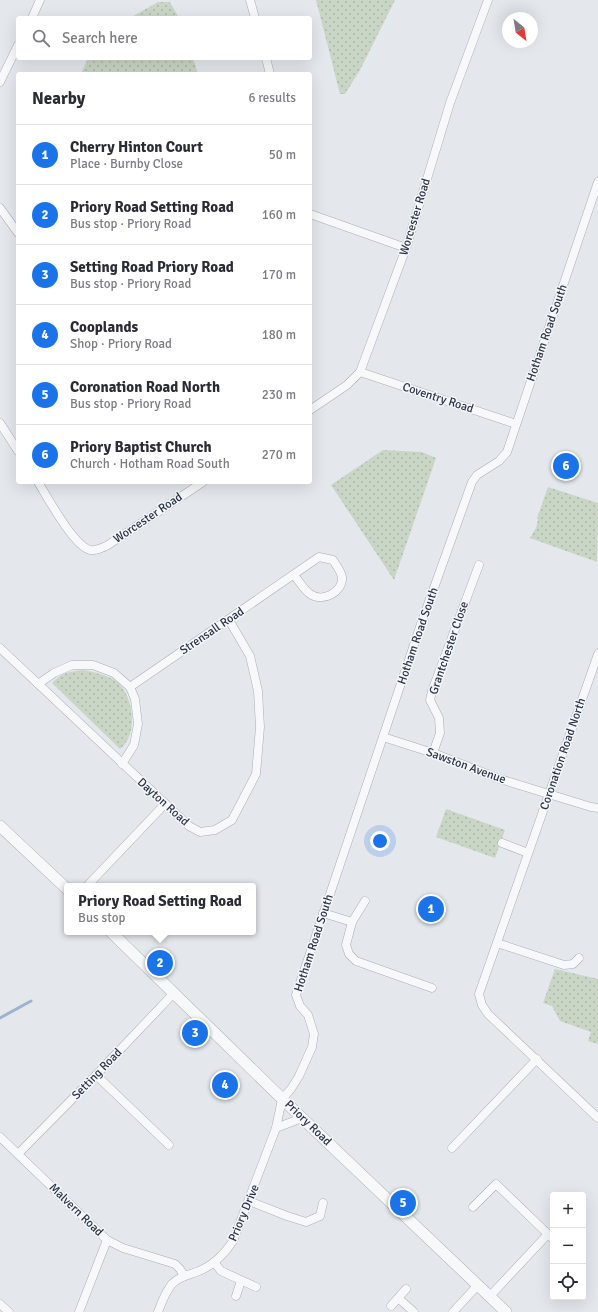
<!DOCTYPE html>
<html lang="en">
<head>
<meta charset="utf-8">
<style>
  body { margin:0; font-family:Signika,sans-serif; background:#f7f7f7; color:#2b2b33 }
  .controls { position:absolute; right:12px; bottom:12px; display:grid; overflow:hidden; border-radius:4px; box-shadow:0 4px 16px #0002 }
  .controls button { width:36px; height:36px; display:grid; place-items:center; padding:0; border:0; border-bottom:1px solid #e1e1e2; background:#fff; color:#2b2b33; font:20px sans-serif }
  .compass { position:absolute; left:502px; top:12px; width:36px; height:36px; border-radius:50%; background:#fff; box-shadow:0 4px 16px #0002; rotate:150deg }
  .you { position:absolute; left:380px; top:841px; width:14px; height:14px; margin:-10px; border:3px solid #fff; border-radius:50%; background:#1a73e8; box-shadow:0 0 0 6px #1a73e833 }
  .badge { display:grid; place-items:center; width:26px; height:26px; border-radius:50%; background:#1a73e8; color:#fff; font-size:13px; font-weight:700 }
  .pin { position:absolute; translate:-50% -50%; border:2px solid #fff; box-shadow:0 1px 4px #0006 }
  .popup { position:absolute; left:64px; top:883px; width:192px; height:52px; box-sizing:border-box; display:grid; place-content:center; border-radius:4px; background:#fff; filter:drop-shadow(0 1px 3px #0005); font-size:13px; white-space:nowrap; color:#7c7c81 }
  .popup b { font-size:15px; color:#2b2b33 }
  .popup::after { content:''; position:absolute; left:50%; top:100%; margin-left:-8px; border:8px solid transparent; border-top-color:#fff }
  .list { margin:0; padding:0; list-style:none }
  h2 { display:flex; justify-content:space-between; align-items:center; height:52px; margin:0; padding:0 16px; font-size:17px }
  h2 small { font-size:13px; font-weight:400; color:#7c7c81 }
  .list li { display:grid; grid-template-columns:26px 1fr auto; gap:12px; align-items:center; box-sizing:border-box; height:60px; padding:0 16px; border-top:1px solid #e1e1e2 }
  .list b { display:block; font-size:15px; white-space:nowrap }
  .list p { margin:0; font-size:13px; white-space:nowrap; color:#7c7c81 }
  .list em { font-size:13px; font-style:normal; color:#7c7c81 }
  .icon { flex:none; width:22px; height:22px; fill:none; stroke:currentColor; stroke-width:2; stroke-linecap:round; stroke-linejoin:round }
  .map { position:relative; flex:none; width:598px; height:1312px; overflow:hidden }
  .search { position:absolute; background:#fff; box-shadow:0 4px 16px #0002; left:16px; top:16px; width:296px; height:44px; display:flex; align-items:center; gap:10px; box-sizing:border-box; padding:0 14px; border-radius:4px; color:#7c7c81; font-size:15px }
  .panel { position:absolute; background:#fff; box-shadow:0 4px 16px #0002; left:16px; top:72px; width:296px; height:412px; border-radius:4px }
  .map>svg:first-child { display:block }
  .grass { fill:url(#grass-dots) }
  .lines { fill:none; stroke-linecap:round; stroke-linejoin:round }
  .stream { stroke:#9fb4cc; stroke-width:3 }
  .minor-casing { stroke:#a9aeb7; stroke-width:9 }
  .tertiary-casing { stroke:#a9aeb7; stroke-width:12 }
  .minor { stroke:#f7f8fa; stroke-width:8 }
  .tertiary { stroke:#f7f8fa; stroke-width:11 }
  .labels { text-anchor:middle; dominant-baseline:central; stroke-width:3; stroke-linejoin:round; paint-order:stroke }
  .street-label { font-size:12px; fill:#2b3445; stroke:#f4f6f9 }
</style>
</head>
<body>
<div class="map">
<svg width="598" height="1312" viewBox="0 0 598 1312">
  <defs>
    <pattern id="grass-dots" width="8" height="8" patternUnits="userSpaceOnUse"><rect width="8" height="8" fill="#c9d6c5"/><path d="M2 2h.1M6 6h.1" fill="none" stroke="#adb8ab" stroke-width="1.8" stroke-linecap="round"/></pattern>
  </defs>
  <rect width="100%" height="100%" fill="#e4e7ec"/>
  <g class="grass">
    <path d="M316,0H395L360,70L345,94H340Z"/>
    <path d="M158,2H170L179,18H130Z"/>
    <path d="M88,58H193L198,74H81Z"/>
    <path d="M383,450L422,452L436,458L394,580L331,485Z"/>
    <path d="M548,487L598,503L597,562L530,538L536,528L538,520L537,518Z"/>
    <path d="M82,670C94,672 110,675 119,684C134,698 138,736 120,749L52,683C61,673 69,672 82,670Z"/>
    <path d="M446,809L505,830L495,858L436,837Z"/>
    <path d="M555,969L598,979V1044L588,1041L591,1032L560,1021L552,1006L543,1003Z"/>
  </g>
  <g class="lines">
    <path class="stream" d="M0,1018L31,1001"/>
    <defs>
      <g id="minor">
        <path d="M250,0L255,18"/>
        <path d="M32,18L40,0"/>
        <path d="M266,58L270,74"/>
        <path d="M0,82L18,45"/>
        <path d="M0,208L18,233"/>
        <path d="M310,214L406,248"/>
        <path d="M360,372L516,424"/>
        <path d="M310,410L347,385L360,372L406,248L450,103L488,0"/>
        <path d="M0,423L18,451"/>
        <path d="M38,482C48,498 73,545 90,550C96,551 102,548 108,545L203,482"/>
        <path d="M0,648L189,826L200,832L215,830L232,820L256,774L260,727L258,691L250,656L229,620"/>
        <path d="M598,654L479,994L482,1005L488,1014L598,1118"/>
        <path d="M38,684L54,673L72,665H93L114,673L130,687L135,699L138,724L134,745L122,764"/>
        <path d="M130,687L319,557L333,560C336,565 341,571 342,577C343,592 323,603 310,594C304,590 299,581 294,575"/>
        <path d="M383,737L433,753L500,779L591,807L598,808"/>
        <path d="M433,753L440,733L439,718L430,700L432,691L479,565"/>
        <path d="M502,843L528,853"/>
        <path d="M87,886L165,804"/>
        <path d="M365,901L352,922L346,945L349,954L356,961L432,988"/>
        <path d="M323,913L352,922"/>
        <path d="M497,943L564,965L573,964L579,958"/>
        <path d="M96,1075L169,1145"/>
        <path d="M276,1128L302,1118"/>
        <path d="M0,1137L107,1240L123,1248L175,1264L180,1269L184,1276"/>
        <path d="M452,1148L537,1059"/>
        <path d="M18,1154L96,1075L174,993"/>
        <path d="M249,1201L287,1216L306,1222L320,1216L323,1203"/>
        <path d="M473,1207L496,1184L553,1239"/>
        <path d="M214,1262L221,1271L256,1287"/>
        <path d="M236,1296L241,1281"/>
        <path d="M490,1296L548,1234"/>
        <path d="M398,1298L414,1312"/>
        <path d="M0,1304L9,1312"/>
        <path d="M391,1306L406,1289"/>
        <path d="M79,1312L107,1240"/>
        <path d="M158,1312C162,1302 165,1292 172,1284C179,1276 190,1275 199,1271C214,1265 225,1253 233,1241L276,1128L282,1099L291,1089L299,1076L312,1047L314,1034L308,1015L300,1006L296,995L421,624L472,482L477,475L499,461L507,452L598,182"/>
        <path d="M453,1312L478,1285"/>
      </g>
      <g id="tertiary">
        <path d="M0,826L67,889"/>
        <path d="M111,932L302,1118L506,1312"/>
      </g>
    </defs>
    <use href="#minor" class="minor-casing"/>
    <use href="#tertiary" class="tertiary-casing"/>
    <use href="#minor" class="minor"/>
    <use href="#tertiary" class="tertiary"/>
  </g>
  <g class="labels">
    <g class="street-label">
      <text transform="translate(415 217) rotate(-73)">Worcester Road</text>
      <text transform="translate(547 333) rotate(-71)">Hotham Road South</text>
      <text transform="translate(438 398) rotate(18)">Coventry Road</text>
      <text transform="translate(148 518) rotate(-34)">Worcester Road</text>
      <text transform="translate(212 631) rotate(-34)">Strensall Road</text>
      <text transform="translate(418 636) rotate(-71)">Hotham Road South</text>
      <text transform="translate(449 648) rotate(-71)">Grantchester Close</text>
      <text transform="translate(563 754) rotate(-71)">Coronation Road North</text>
      <text transform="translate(466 766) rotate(20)">Sawston Avenue</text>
      <text transform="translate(163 802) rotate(42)">Dayton Road</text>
      <text transform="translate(314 943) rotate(-72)">Hotham Road South</text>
      <text transform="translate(97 1074) rotate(-46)">Setting Road</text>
      <text transform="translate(308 1123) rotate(44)">Priory Road</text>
      <text transform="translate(76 1210) rotate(44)">Malvern Road</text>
      <text transform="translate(244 1213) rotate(-67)">Priory Drive</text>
    </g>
  </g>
</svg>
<div class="controls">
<button>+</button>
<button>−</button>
<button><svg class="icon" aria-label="locate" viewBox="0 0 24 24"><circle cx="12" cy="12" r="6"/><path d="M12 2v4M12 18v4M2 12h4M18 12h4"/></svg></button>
</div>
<svg class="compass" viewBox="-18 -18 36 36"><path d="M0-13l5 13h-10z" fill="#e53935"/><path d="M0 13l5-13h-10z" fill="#7c7c81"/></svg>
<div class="you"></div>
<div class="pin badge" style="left:431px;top:909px">1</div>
<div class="pin badge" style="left:160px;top:963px">2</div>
<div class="popup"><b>Priory Road Setting Road</b>Bus stop</div>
<div class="pin badge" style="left:195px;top:1033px">3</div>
<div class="pin badge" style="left:225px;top:1085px">4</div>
<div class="pin badge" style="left:403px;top:1203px">5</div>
<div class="pin badge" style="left:566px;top:466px">6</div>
<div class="search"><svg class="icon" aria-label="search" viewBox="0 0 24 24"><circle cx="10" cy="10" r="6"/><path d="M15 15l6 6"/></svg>Search here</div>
<section class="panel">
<h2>Nearby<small>6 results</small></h2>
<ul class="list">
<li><span class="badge">1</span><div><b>Cherry Hinton Court</b><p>Place · Burnby Close</p></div><em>50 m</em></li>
<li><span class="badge">2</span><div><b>Priory Road Setting Road</b><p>Bus stop · Priory Road</p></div><em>160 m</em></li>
<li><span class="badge">3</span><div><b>Setting Road Priory Road</b><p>Bus stop · Priory Road</p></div><em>170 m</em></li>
<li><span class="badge">4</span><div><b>Cooplands</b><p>Shop · Priory Road</p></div><em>180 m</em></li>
<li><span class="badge">5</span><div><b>Coronation Road North</b><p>Bus stop · Priory Road</p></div><em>230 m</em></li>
<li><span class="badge">6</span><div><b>Priory Baptist Church</b><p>Church · Hotham Road South</p></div><em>270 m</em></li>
</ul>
</section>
</div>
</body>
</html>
